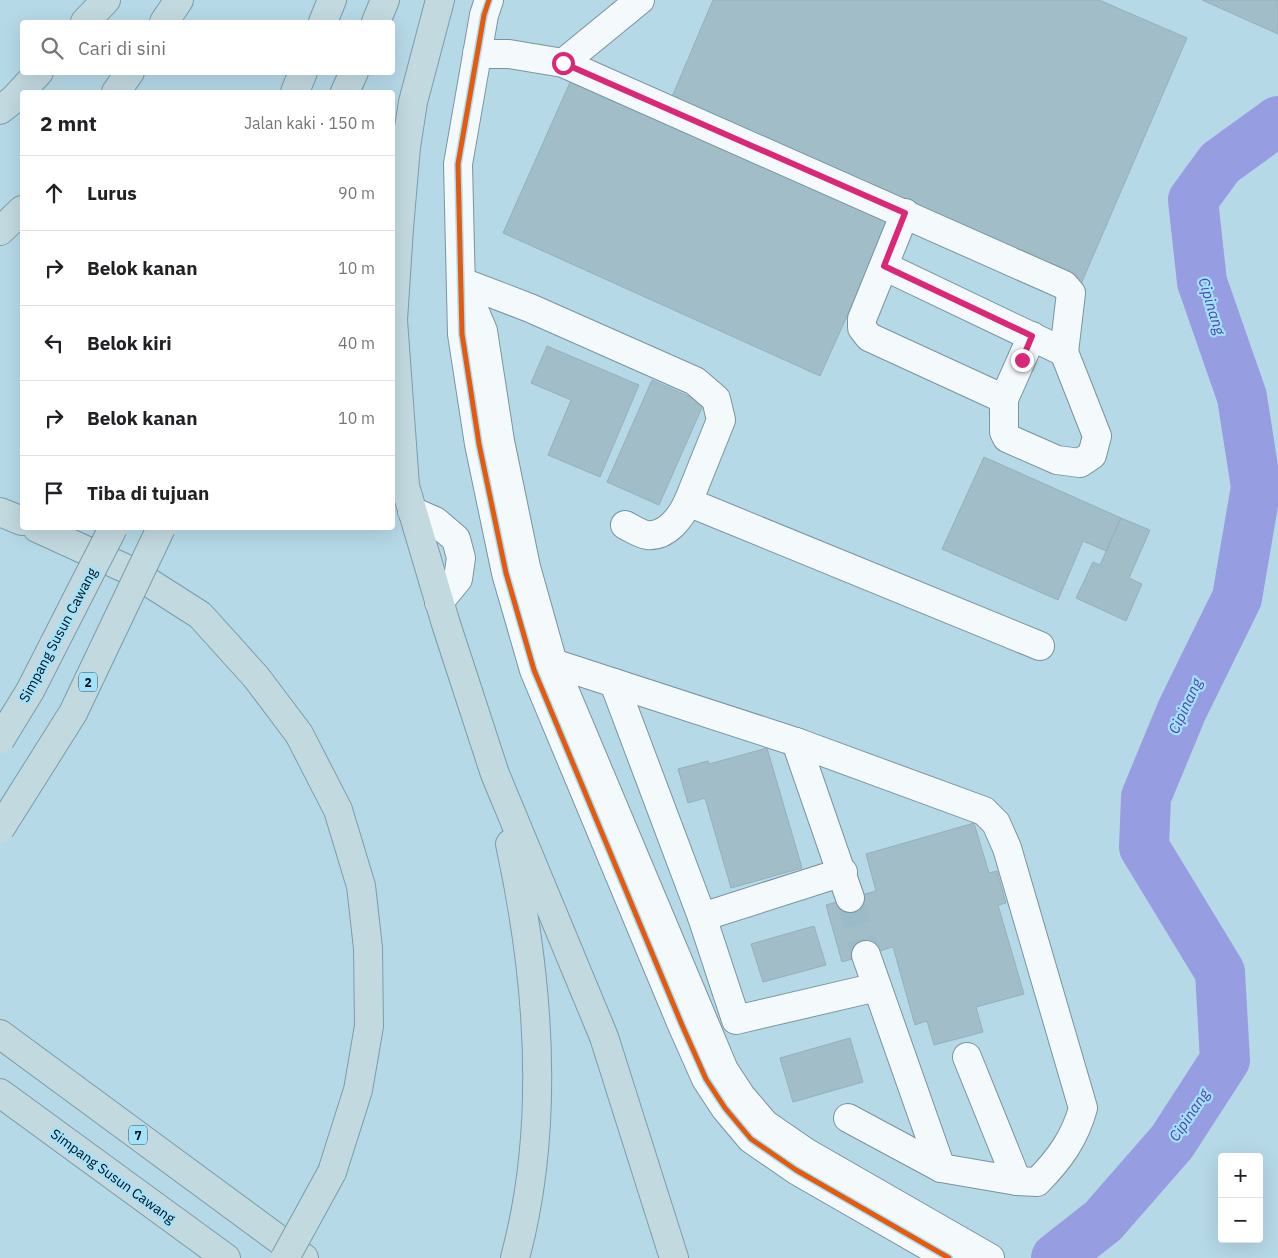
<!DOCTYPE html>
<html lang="id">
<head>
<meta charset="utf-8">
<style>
  body { margin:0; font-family:"IBM Plex Sans",sans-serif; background:#f6f6f6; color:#202124 }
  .controls { position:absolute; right:15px; bottom:15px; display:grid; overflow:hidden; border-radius:5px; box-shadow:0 5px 20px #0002 }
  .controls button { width:45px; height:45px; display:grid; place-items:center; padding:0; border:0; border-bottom:1px solid #e0e0e0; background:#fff; color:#202124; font:25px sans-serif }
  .stop { position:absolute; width:15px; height:15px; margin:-11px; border:4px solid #db2777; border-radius:50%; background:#fff }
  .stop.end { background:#db2777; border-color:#fff; box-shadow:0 1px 5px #0008 }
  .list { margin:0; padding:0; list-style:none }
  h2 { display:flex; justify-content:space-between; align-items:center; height:65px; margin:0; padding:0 20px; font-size:21px }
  h2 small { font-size:16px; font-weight:400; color:#757577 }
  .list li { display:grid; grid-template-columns:32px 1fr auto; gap:15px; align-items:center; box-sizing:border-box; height:75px; padding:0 20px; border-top:1px solid #e0e0e0 }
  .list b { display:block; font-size:19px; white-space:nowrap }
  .list em { font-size:16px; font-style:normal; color:#757577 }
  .icon { flex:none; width:28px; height:28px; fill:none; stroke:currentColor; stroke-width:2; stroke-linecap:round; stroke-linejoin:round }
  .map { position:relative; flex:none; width:1278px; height:1258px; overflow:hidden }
  .search { position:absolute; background:#fff; box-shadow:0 5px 20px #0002; left:20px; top:20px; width:375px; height:55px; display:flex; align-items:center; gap:12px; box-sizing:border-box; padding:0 18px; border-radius:5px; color:#757577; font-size:19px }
  .panel { position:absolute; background:#fff; box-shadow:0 5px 20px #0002; left:20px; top:90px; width:375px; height:440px; border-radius:5px }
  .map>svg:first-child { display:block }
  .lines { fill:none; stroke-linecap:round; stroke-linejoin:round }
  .river { stroke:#969ee1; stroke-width:50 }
  .building { fill:#a1bdc8; stroke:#94b0bc }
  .minor-tunnel { stroke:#9bbbc8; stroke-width:28; stroke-dasharray:28 14; stroke-linecap:butt }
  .minor-casing { stroke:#78949f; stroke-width:30 }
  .highway-casing { stroke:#7a9da9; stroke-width:30 }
  .minor { stroke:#f4f9fb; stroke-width:28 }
  .highway { stroke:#c2d9e0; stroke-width:28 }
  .highway-bridge-casing { stroke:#7a9da9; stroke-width:30; stroke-linecap:butt }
  .highway-bridge { stroke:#c2d9e0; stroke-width:28 }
  .cycleway-casing { stroke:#a2e2fb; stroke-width:8 }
  .cycleway { stroke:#e8590c; stroke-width:5 }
  .route { stroke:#db2777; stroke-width:6 }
  .labels { text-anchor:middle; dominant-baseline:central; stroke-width:4.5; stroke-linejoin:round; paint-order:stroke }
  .shield { fill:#a2e2fb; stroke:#314e5c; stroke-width:1 }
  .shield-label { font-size:12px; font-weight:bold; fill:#000f18 }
  .street-label { font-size:14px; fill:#000f18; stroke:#a2e2fb }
  .water-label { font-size:15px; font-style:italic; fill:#5143ab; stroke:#a2e2fb }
</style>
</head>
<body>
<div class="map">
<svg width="1278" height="1258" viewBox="0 0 1278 1258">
  <rect width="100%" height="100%" fill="#b6d9e7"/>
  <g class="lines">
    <path class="river" d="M1056,1258L1103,1221L1172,1142L1225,1060L1220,972L1144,847L1146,797L1182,710L1237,598L1256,487L1242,397L1202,282L1193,200L1220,163L1278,121"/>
  </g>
  <g class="building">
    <path d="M713,0H1099L1187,38L1081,284L668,106Z"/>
    <path d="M1202,0H1278V34Z"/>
    <path d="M571,80L889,223L820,376L503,233Z"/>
    <path d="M547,346L639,385L600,477L548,455L571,400L531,383Z"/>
    <path d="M652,380L704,403L659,505L607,482Z"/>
    <path d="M984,457L1121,518L1106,551L1083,541L1058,600L942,549Z"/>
    <path d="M1121,518L1150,530L1129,578L1142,584L1126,621L1076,598L1093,562L1100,565Z"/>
    <path d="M767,748L802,868L731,888L705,798L688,803L678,769L708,761L709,764Z"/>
    <path d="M974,823L989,873L997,871L1006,903L998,905L1024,994L976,1007L983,1032L934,1045L927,1021L915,1025L893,947L842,962L826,905L876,891L866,854Z"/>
    <path d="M814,926L826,965L763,982L751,944Z"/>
    <path d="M850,1038L863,1082L793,1102L780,1058Z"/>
  </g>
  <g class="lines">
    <path class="minor-tunnel" d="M850,898L866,955"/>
    <defs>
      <g id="minor">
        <path d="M489,0L484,15L458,164L462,334L479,444L506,573L534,670L682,1025L706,1079L725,1108L751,1139L796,1170L949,1258"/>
        <path d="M477,54H509L563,63L1064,285L1071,293L1064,352L1097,436L1092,455L1080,463L1057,460L1007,438L1004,432V399L869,337L862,328V319L905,213"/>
        <path d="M563,63L640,0"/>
        <path d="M884,266L1064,352"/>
        <path d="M462,282L530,308L695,381L716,399L721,420L688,502L1040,646"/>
        <path d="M467,293L483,331L500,441L526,567L553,663L724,1070L741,1096L765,1124L807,1153L990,1258"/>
        <path d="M1004,399L1032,336"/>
        <path d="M412,511L435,521L456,539L461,558L458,579L439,602"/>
        <path d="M625,525C631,528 640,534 647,535C667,537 681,517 688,502"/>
        <path d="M553,663L796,742L984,811L996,823L1007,848L1083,1108C1075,1138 1059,1160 1037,1182L1017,1181L941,1168L848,1118"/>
        <path d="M614,683L702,917L736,1020L877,987"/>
        <path d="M796,742L850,898"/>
        <path d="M702,917L843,872"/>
        <path d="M866,955L941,1168"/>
        <path d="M967,1057L1017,1181"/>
      </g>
      <g id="highway">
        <path d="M440,0L413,102L406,147L399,228L393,320L405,486L446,624L495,774L604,1037L674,1258"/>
        <path d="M85,22L106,0"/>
        <path d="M164,22L179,0"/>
        <path d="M323,22L332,0"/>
        <path d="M376,22L385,0"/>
        <path d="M116,92L130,72"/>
        <path d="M295,92L303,72"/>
        <path d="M345,92L354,72"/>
        <path d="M0,110L14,99L39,72"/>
        <path d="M0,231L22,210"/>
        <path d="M0,512L22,521"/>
        <path d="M37,528L131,571L200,615L256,677L299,734L338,810L361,886L368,948L369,1026L358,1090L332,1172"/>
        <path d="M510,844C539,978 551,1124 515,1258"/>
        <path d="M0,1034L304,1258"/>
        <path d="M0,1093L226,1258"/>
      </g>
    </defs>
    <use href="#minor" class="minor-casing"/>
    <use href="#highway" class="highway-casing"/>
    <use href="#minor" class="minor"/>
    <use href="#highway" class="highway"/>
    <defs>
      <g id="highway-bridge">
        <path d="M0,740L30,691L113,528"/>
        <path d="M0,829L73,713L161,528"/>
        <path d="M285,1258L332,1172"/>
      </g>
    </defs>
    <use href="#highway-bridge" class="highway-bridge-casing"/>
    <use href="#highway-bridge" class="highway-bridge"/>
    <defs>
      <path id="cycleway" d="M489,0L484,15L458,164L462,334L479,444L506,573L534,670L682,1025L706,1079L725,1108L751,1139L796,1170L949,1258"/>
    </defs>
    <use href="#cycleway" class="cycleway-casing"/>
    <use href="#cycleway" class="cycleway"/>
  </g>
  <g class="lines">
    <path class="route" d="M563,63L905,213L884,266L1032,336L1022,360"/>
  </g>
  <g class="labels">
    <g class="shield">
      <rect x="79" y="672.5" width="18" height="19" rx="4"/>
      <rect x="129" y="1125.5" width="18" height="19" rx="4"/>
    </g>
    <g class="shield-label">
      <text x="88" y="682">2</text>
      <text x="138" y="1135">7</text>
    </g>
    <g class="street-label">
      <text transform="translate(58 635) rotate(-62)">Simpang Susun Cawang</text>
      <text transform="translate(113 1176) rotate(36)">Simpang Susun Cawang</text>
    </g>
    <g class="water-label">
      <text transform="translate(1212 306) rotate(73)">Cipinang</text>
      <text transform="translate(1185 706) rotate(-65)">Cipinang</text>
      <text transform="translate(1189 1115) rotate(-56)">Cipinang</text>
    </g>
  </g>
</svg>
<div class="controls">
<button>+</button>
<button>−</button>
</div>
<div class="stop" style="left:563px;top:63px"></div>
<div class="stop end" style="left:1022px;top:360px"></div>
<div class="search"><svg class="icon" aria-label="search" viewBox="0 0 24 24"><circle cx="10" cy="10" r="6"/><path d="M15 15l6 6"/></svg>Cari di sini</div>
<section class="panel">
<h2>2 mnt<small>Jalan kaki · 150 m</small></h2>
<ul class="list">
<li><svg class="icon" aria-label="ahead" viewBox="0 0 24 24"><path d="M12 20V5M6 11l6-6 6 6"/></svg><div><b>Lurus</b></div><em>90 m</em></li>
<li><svg class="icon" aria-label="right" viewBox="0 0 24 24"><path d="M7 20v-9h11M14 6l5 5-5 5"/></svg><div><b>Belok kanan</b></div><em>10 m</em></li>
<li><svg class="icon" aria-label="left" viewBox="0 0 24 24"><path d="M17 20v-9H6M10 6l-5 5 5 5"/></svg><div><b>Belok kiri</b></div><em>40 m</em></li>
<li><svg class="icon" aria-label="right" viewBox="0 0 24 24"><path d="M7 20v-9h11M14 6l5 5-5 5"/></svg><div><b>Belok kanan</b></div><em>10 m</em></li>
<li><svg class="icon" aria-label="arrive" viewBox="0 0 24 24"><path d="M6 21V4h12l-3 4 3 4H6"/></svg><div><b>Tiba di tujuan</b></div></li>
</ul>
</section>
</div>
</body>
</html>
